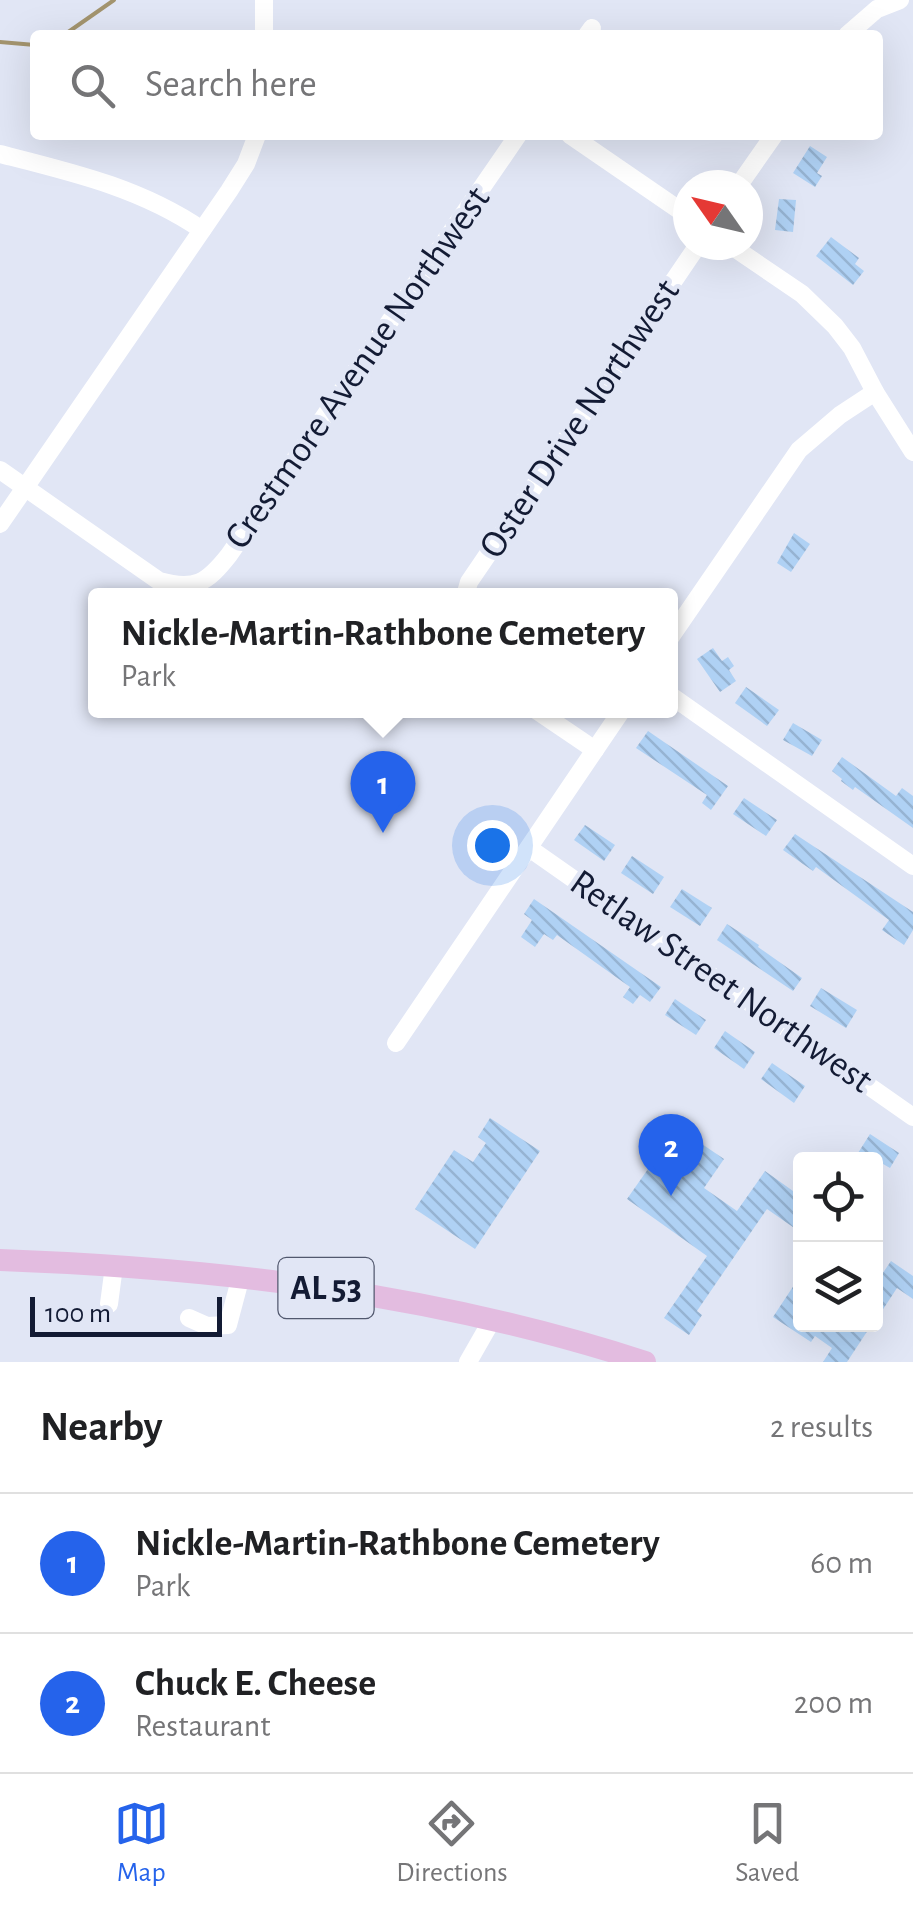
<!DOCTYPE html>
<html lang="en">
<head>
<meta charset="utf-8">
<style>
  body { margin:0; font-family:"Alegreya Sans",sans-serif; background:#f6f6f6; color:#202124 }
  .controls { position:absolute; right:30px; bottom:30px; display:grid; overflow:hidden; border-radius:10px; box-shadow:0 10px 40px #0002 }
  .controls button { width:90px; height:90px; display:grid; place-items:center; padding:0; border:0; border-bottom:2px solid #e0e0e0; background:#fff; color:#202124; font:50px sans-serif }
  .compass { position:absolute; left:673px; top:170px; width:90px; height:90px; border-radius:50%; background:#fff; box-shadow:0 10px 40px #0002; rotate:304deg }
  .scale { position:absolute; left:30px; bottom:25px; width:192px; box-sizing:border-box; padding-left:10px; border:5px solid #131b34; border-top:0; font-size:28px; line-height:35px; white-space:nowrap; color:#131b34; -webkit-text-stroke:8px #e1e6f5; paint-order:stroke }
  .you { position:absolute; left:492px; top:845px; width:35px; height:35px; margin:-25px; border:8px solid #fff; border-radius:50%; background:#1a73e8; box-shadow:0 0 0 15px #1a73e833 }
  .badge { display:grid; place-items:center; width:65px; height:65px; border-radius:50%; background:#2563eb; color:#fff; font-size:32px; font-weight:700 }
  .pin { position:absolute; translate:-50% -82px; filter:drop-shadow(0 2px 5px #0008) }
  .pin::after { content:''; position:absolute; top:52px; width:35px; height:30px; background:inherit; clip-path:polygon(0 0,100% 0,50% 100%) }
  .popup { position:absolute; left:88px; top:588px; width:590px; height:130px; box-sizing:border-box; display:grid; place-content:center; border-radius:10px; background:#fff; filter:drop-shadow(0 2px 8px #0005); font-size:32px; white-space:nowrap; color:#757577 }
  .popup b { font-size:38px; color:#202124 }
  .popup::after { content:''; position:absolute; left:50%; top:100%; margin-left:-20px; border:20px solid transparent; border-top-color:#fff }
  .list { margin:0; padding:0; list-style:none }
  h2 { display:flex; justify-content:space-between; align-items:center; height:130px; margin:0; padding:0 40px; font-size:42px }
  h2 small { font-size:32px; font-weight:400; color:#757577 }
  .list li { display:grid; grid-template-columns:65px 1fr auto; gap:30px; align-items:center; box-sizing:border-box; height:140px; padding:0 40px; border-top:2px solid #e0e0e0 }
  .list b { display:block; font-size:38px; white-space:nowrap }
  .list p { margin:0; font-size:32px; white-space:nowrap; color:#757577 }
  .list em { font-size:32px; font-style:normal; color:#757577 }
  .icon { flex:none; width:55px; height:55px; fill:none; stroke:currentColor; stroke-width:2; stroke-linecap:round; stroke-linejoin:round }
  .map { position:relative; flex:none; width:913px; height:1362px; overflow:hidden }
  .search { position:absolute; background:#fff; box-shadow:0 10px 40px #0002; left:30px; right:30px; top:30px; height:110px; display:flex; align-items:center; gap:25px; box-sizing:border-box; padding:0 35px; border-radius:10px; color:#757577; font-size:38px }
  .sheet { height:410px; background:#fff }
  nav { display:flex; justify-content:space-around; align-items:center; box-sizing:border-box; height:140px; border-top:2px solid #e0e0e0; background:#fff; font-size:28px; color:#757577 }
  nav a { display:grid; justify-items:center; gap:5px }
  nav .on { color:#2563eb }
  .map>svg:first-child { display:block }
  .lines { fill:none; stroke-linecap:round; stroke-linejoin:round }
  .stream { stroke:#a3946e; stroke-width:4 }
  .building { fill:url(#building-back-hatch) }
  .minor { stroke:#fff; stroke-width:18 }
  .major { stroke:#e3bce0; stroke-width:22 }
  .labels { text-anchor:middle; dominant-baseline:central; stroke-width:9; stroke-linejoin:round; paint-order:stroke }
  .shield { fill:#e1e6f5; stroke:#51586e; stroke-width:2.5 }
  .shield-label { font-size:35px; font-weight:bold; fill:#131b34 }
  .street-label { font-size:38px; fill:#131b34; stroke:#e1e6f5 }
</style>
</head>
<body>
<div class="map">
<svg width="913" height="1362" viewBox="0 0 913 1362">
  <defs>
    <pattern id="building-back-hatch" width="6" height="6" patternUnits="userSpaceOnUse" patternTransform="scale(2.5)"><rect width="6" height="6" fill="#afd1f4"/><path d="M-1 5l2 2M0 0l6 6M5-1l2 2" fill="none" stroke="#96b3d2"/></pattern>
  </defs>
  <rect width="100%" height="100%" fill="#e1e6f5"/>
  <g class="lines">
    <g class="stream">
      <path d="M64,35L114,0"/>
      <path d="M0,42L35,45"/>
    </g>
  </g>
  <g class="building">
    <path d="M810,146L827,157L817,173L822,176L815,187L793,173Z"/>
    <path d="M779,199L796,200L793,232L775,230Z"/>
    <path d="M831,237L859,258L855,264L864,271L853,285L816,256Z"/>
    <path d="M794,533L810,544L791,572L777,563Z"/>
    <path d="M713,648L722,661L728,657L734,666L729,670L736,681L720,692L697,659Z"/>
    <path d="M746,687L779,710L767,726L735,703Z"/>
    <path d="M793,723L822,740L812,756L783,740Z"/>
    <path d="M648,731L728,786L711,810L702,803L707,795L636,748Z"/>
    <path d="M842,757L896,796L902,788L913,796V828L855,787L853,790L841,781L842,779L832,771Z"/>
    <path d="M744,798L777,820L766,836L733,814Z"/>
    <path d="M585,825L615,845L604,861L574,840Z"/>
    <path d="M795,834L913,912V930L904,945L882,930L889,920L816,867L813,871L783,850Z"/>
    <path d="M632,856L664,877L653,894L621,873Z"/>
    <path d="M682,889L712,908L700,926L670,907Z"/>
    <path d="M534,899L661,987L650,1002L640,995L633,1004L623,997L630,987L557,935L553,940L544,934L535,947L521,937L532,920L524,914Z"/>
    <path d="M727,924L759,945L758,947L802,978L793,991L717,940Z"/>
    <path d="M821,988L857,1010L846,1028L810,1006Z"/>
    <path d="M675,999L706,1020L696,1035L665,1015Z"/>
    <path d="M725,1031L755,1052L744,1069L714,1048Z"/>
    <path d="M772,1063L805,1086L794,1103L761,1079Z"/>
    <path d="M490,1118L540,1151L475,1249L415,1209L454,1150L473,1162L486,1143L478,1137Z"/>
    <path d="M676,1129L697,1144L699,1142L724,1159L704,1188L737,1211L765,1171L800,1196V1232L767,1209L697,1311L702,1315L689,1335L664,1318L707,1256L627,1199Z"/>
    <path d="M870,1134L899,1153L890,1168L876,1160H868L858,1153Z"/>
    <path d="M891,1261L913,1276V1299L897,1288L876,1320V1283Z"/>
    <path d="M800,1276V1324H872L847,1362H823L832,1348L815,1336L811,1342L773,1317Z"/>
  </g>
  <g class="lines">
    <g class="minor">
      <path d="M264,35V0"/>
      <path d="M587,35L592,28"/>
      <path d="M847,35L877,9L900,0"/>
      <path d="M570,135L688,216"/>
      <path d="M0,154C71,172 141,188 202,230"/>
      <path d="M739,185L774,135"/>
      <path d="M730,245L802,294L835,326L852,348L875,392L913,452"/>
      <path d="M0,470L159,581C195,591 207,583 229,555L518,135"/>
      <path d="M0,524L229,191L246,164L257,135"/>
      <path d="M465,596L469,582L698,245"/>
      <path d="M670,638L799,450L840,415L875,392"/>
      <path d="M670,695L913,866"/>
      <path d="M536,710L595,750"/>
      <path d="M529,848L913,1117"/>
      <path d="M396,1043L622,710"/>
      <path d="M109,1304L114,1266"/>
      <path d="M189,1318L207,1326L228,1325L241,1276"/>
      <path d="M468,1362L492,1320"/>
    </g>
    <path class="major" d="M0,1260C218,1268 437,1294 645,1362"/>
  </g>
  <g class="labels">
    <rect class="shield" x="278.5" y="1258" width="95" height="60" rx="8"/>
    <g class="shield-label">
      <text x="326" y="1288">AL 53</text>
    </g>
    <g class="street-label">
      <text transform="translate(358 368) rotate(-55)">Crestmore Avenue Northwest</text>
      <text transform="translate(580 419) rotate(-56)">Oster Drive Northwest</text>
      <text transform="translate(721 982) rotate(35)">Retlaw Street Northwest</text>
    </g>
  </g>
</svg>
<div class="controls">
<button><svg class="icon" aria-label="locate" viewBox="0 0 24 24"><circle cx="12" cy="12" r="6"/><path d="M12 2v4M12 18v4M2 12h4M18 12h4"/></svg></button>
<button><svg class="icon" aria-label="layers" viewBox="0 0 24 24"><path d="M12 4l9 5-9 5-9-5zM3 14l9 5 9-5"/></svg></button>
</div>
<svg class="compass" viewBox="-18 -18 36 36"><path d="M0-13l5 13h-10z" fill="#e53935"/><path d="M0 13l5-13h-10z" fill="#757577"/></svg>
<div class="scale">100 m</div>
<div class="you"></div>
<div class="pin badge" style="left:383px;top:833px">1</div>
<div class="popup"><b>Nickle-Martin-Rathbone Cemetery</b>Park</div>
<div class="pin badge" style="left:671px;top:1196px">2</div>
<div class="search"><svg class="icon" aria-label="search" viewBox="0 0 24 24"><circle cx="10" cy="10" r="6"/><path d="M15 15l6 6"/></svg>Search here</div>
</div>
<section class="sheet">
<h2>Nearby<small>2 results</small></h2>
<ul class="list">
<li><span class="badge">1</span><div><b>Nickle-Martin-Rathbone Cemetery</b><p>Park</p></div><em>60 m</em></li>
<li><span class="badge">2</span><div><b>Chuck E. Cheese</b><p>Restaurant</p></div><em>200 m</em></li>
</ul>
</section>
<nav>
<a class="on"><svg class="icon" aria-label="map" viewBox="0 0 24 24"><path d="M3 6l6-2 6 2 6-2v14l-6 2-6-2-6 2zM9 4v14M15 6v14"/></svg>Map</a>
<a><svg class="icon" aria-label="directions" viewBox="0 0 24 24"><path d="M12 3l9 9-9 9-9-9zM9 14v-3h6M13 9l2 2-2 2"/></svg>Directions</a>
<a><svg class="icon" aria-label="saved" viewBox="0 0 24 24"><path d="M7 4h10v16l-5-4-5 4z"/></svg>Saved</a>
</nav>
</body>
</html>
